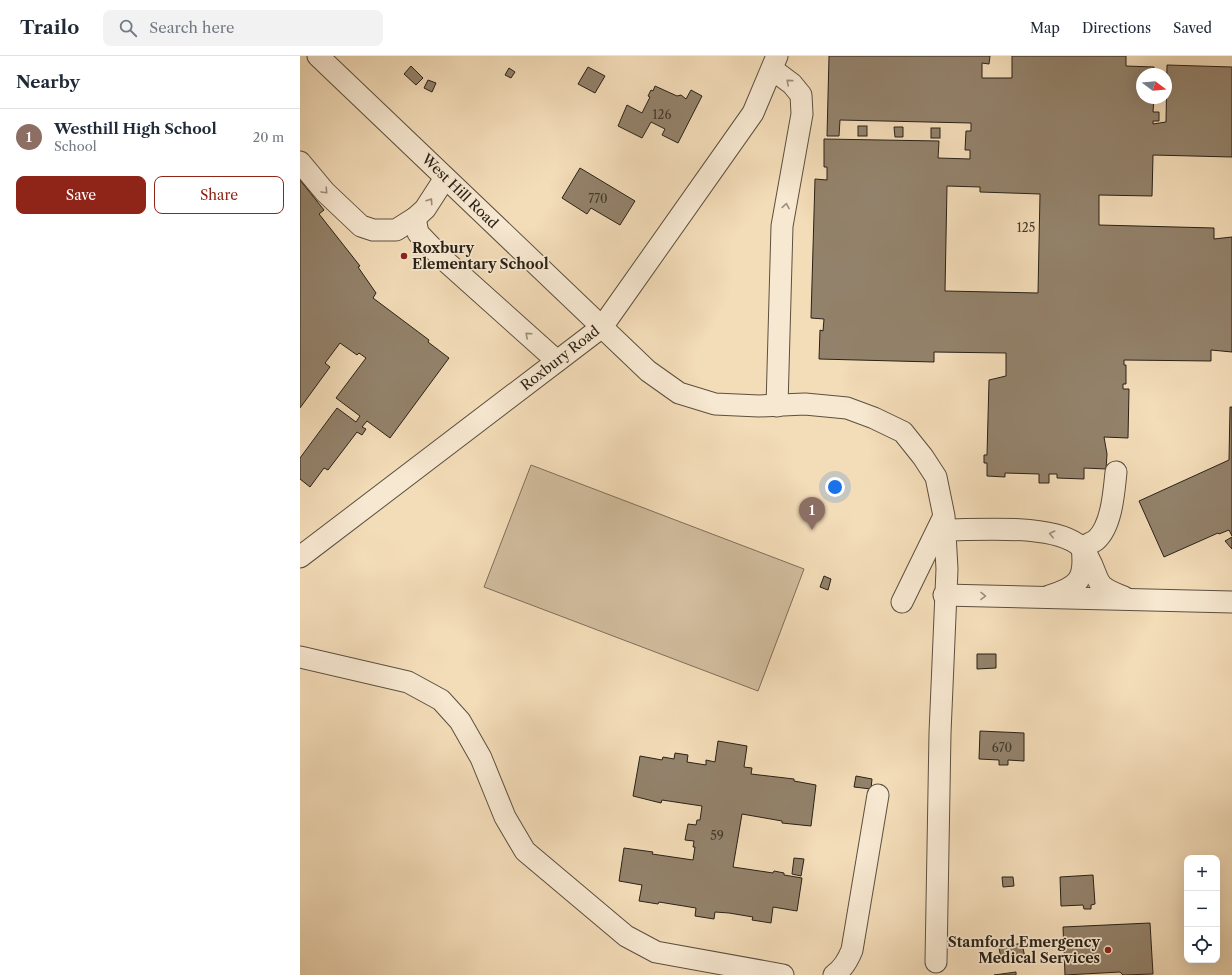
<!DOCTYPE html>
<html lang="en">
<head>
<meta charset="utf-8">
<style>
  body { margin:0; font-family:"Libre Caslon Text",serif; background:#f2f2f3; color:#1f2937 }
  .controls { position:absolute; right:12px; bottom:12px; display:grid; overflow:hidden; border-radius:8px; box-shadow:0 4px 16px #0002 }
  .controls button { width:36px; height:36px; display:grid; place-items:center; padding:0; border:0; border-bottom:1px solid #e0e1e3; background:#fff; color:#1f2937; font:20px sans-serif }
  .compass { position:absolute; left:836px; top:12px; width:36px; height:36px; border-radius:50%; background:#fff; box-shadow:0 4px 16px #0002; rotate:106deg }
  .you { position:absolute; left:535px; top:431px; width:14px; height:14px; margin:-10px; border:3px solid #fff; border-radius:50%; background:#1a73e8; box-shadow:0 0 0 6px #1a73e833 }
  .badge { display:grid; place-items:center; width:26px; height:26px; border-radius:50%; background:#8f2418; color:#fff; font-size:13px; font-weight:700 }
  .pin { position:absolute; translate:-50% -33px; filter:drop-shadow(0 1px 2px #0008) }
  .pin::after { content:''; position:absolute; top:21px; width:14px; height:12px; background:inherit; clip-path:polygon(0 0,100% 0,50% 100%) }
  .list { margin:0; padding:0; list-style:none }
  h2 { display:flex; justify-content:space-between; align-items:center; height:52px; margin:0; padding:0 16px; font-size:17px }
  h2 small { font-size:13px; font-weight:400; color:#747a83 }
  .list li { display:grid; grid-template-columns:26px 1fr auto; gap:12px; align-items:center; box-sizing:border-box; height:56px; padding:0 16px; border-top:1px solid #e0e1e3 }
  .list b { display:block; font-size:15px; white-space:nowrap }
  .list p { margin:0; font-size:13px; white-space:nowrap; color:#747a83 }
  .list em { font-size:13px; font-style:normal; color:#747a83 }
  .actions { display:flex; gap:8px; padding:12px 16px }
  .actions a { flex:1; padding:9px 0; border:1px solid #8f2418; border-radius:8px; text-align:center; font-size:14px; color:#8f2418 }
  .actions .main { background:#8f2418; color:#fff }
  .icon { flex:none; width:22px; height:22px; fill:none; stroke:currentColor; stroke-width:2; stroke-linecap:round; stroke-linejoin:round }
  .map { position:relative; flex:none; width:932px; height:919px; overflow:hidden }
  header { display:flex; align-items:center; gap:24px; box-sizing:border-box; height:56px; padding:0 20px; background:#fff; border-bottom:1px solid #e0e1e3 }
  header strong { font-size:19px }
  nav { display:flex; gap:22px; margin-inline-start:auto; font-size:14px }
  .search { width:280px; height:36px; background:#f2f2f3; display:flex; align-items:center; gap:10px; box-sizing:border-box; padding:0 14px; border-radius:8px; color:#747a83; font-size:15px }
  main { display:flex }
  aside { flex:1; background:#fff }
  .map>svg:first-child { display:block }
  .green { fill:#d1bc9d; stroke:#7e6e5a }
  .building { fill:#93826b; stroke:#2a2117; fill-rule:evenodd }
  .lines { fill:none; stroke-linecap:round; stroke-linejoin:round }
  .minor-casing { stroke:#5c503f; stroke-width:23 }
  .minor { stroke:#f7e8d1; stroke-width:21 }
  .oneway { stroke:#9b8e7d }
  .poi-dot { fill:#8f2418; stroke:#f7e8d1; stroke-width:1.5 }
  .labels { text-anchor:middle; dominant-baseline:central; stroke-width:3.5; stroke-linejoin:round; paint-order:stroke }
  .number-label { font-size:12px; fill:#44392c }
  .street-label { font-size:14px; fill:#2a2117; stroke:#f7e8d1 }
  .poi-label { font-size:14px; font-weight:bold; fill:#2a2117; stroke:#f7e8d1; text-anchor:start }
</style>
</head>
<body>
<header>
<strong>Trailo</strong>
<div class="search"><svg class="icon" aria-label="search" viewBox="0 0 24 24"><circle cx="10" cy="10" r="6"/><path d="M15 15l6 6"/></svg>Search here</div>
<nav><a>Map</a><a>Directions</a><a>Saved</a></nav>
</header>
<main>
<aside>
<h2>Nearby<small></small></h2>
<ul class="list">
<li><span class="badge" style="background:#8d6e63">1</span><div><b>Westhill High School</b><p>School</p></div><em>20 m</em></li>
</ul>
<div class="actions"><a class="main">Save</a><a>Share</a></div>
</aside>
<div class="map">
<svg width="932" height="919" viewBox="0 0 932 919">
  <rect width="100%" height="100%" fill="#f3dcb8"/>
  <filter id="stains"><feTurbulence type="fractalNoise" baseFrequency=".005" numOctaves="4"/><feColorMatrix values="0 0 0 0 .2 0 0 0 0 .09 0 0 0 0 .02 0 0 0 .5 -.17"/></filter>
  <radialGradient id="worn" r=".72"><stop offset=".6" stop-color="#630" stop-opacity="0"/><stop offset="1" stop-color="#630" stop-opacity=".3"/></radialGradient>
  <path class="green" d="M231,409L504,513L458,635L184,531Z"/>
  <g class="building">
    <path d="M529,0H690L689,8L682,7V22H712V0H826V10L854,11V18H842V42H854L853,56H859V65H853V68L866,66L867,9L932,11V101L853,99L852,140L799,139V169L914,172V183L932,181V296L911,294V305L824,304V309H826V328H823V333H829L828,382L804,381L807,398L806,413L784,412V423L757,422V418H749V427H739V418L705,417V421L687,420V407H684V399H687L689,324L706,320V297L634,296V306L519,303L520,274L523,275L524,263L511,262L515,123L527,124V111H524V83L639,85L638,102L670,103V94H665L666,75H671V67L540,64L539,80H527ZM647,130L680,131V136L740,138L738,237L645,235Z"/>
    <path d="M111,10L123,22L116,29L104,18Z"/>
    <path d="M288,11L305,20L295,37L278,28Z"/>
    <path d="M209,12L215,16L211,22L205,19Z"/>
    <path d="M128,24L136,27L132,36L124,32Z"/>
    <path d="M355,30L377,40L381,39L386,43L391,34L402,40L378,87L362,79L365,73L351,66L342,82L318,70L327,49L342,57L350,41L348,40L351,34L353,35Z"/>
    <rect x="558" y="70" width="9" height="10"/>
    <path d="M594,71H603V81H595Z"/>
    <rect x="631" y="72" width="9" height="10"/>
    <path d="M280,112L335,145L320,169L291,152L287,158L262,142Z"/>
    <path d="M0,124L24,154L19,158L60,210L58,211L76,237L73,242L129,284L128,286L149,302L90,382L67,365L62,371L66,373L62,379L57,376L28,414L24,412L10,431L0,423V402L37,352L56,366L60,360L36,342L66,302L59,297L57,299L40,287L25,307L30,311L0,352Z"/>
    <path d="M930,351H932V480L929,474L919,478L918,477L864,501L839,445L929,404Z"/>
    <path d="M932,481V493L925,485Z"/>
    <path d="M524,520L531,523L528,534L520,531Z"/>
    <path d="M677,598H696V612L677,613Z"/>
    <path d="M680,675L724,677V705L708,704V709H699V704L679,703Z"/>
    <path d="M418,685L447,690L444,711L452,712L451,718L494,723V725L516,729L511,770L482,767V765L442,758L433,811L473,817L474,815L484,817V819L502,822L497,855L473,851L471,867L452,864L453,861L429,857L415,856L414,863L395,860L396,852L359,846L358,848L339,845L342,829L319,825L324,792L353,796L352,798L393,804L395,791H393L394,785L385,784L388,768L396,769L397,764H400L402,750L362,744L361,747L333,740L340,700L362,704L363,701L374,703L375,697L388,699L387,706L406,709V704L415,706Z"/>
    <path d="M556,720L572,723L571,733L554,731Z"/>
    <path d="M494,802L504,803L501,820L492,818Z"/>
    <path d="M793,819L795,848L791,849V853H784L783,849L761,850L760,821Z"/>
    <path d="M702,821H713L714,830L703,831Z"/>
    <path d="M850,867L853,918L823,919L820,916L765,919L763,871Z"/>
    <path d="M722,887L725,902L702,907L699,892Z"/>
    <path d="M716,916V919H694Z"/>
  </g>
  <g class="lines">
    <defs>
      <g id="minor">
        <path d="M18,0L348,315L379,337L415,348L459,350L505,348L547,352L574,362L603,376L623,401L636,421L644,460L647,513L640,677L636,906"/>
        <path d="M472,13L492,28L501,39L502,58L482,170L477,350"/>
        <path d="M0,106L25,136L61,170L73,174H96L115,162L125,153L145,122"/>
        <path d="M115,162L118,177L142,202L257,305"/>
        <path d="M645,474C680,474 755,467 781,491C784,493 786,498 788,501C802,527 792,529 824,541"/>
        <path d="M0,501L302,271L453,57L477,0"/>
        <path d="M644,539L932,546"/>
        <path d="M749,540C779,531 786,523 782,491C786,489 792,487 796,484C812,470 814,435 816,416"/>
        <path d="M602,546L643,462"/>
        <path d="M0,601L108,626L141,644L160,665L181,702L205,761L225,795L326,880L356,896L483,919"/>
        <path d="M534,919C543,913 548,904 552,894L578,739"/>
      </g>
    </defs>
    <use href="#minor" class="minor-casing"/>
    <use href="#minor" class="minor"/>
  </g>
  <defs><path id="oneway-chevron" d="M-2-3.5L2.5 0L-2 3.5" fill="none" stroke-width="1.6" stroke-linecap="round" stroke-linejoin="round"/></defs>
  <g class="oneway">
    <use href="#oneway-chevron" transform="translate(489 26) rotate(-139)"/>
    <use href="#oneway-chevron" transform="translate(25 135) rotate(47)"/>
    <use href="#oneway-chevron" transform="translate(130 145) rotate(-56)"/>
    <use href="#oneway-chevron" transform="translate(486 150) rotate(-80)"/>
    <use href="#oneway-chevron" transform="translate(228 279) rotate(-138)"/>
    <use href="#oneway-chevron" transform="translate(752 478) rotate(-167)"/>
    <use href="#oneway-chevron" transform="translate(683 540) rotate(1)"/>
  </g>
  <g class="poi-dot">
    <circle cx="104" cy="200" r="4"/>
    <circle cx="808" cy="894" r="4"/>
  </g>
  <g class="labels">
    <g class="number-label">
      <text x="362" y="58">126</text>
      <text x="298" y="142">770</text>
      <text x="726" y="171">125</text>
      <text x="702" y="691">670</text>
      <text x="417" y="779">59</text>
    </g>
    <g class="street-label">
      <text transform="translate(160 135) rotate(44)">West Hill Road</text>
      <text transform="translate(260 302) rotate(-38)">Roxbury Road</text>
    </g>
    <g class="poi-label">
      <text x="112" y="192">Roxbury<tspan x="112" dy="16">Elementary School</tspan></text>
      <text x="800" y="886" text-anchor="end">Stamford Emergency<tspan x="800" dy="16">Medical Services</tspan></text>
    </g>
  </g>
  <rect width="100%" height="100%" filter="url(#stains)"/>
  <rect width="100%" height="100%" fill="url(#worn)"/>
</svg>
<div class="controls">
<button>+</button>
<button>−</button>
<button><svg class="icon" aria-label="locate" viewBox="0 0 24 24"><circle cx="12" cy="12" r="6"/><path d="M12 2v4M12 18v4M2 12h4M18 12h4"/></svg></button>
</div>
<svg class="compass" viewBox="-18 -18 36 36"><path d="M0-13l5 13h-10z" fill="#e53935"/><path d="M0 13l5-13h-10z" fill="#747a83"/></svg>
<div class="you"></div>
<div class="pin badge" style="left:512px;top:474px;background:#8d6e63">1</div>
</div>
</main>
</body>
</html>
